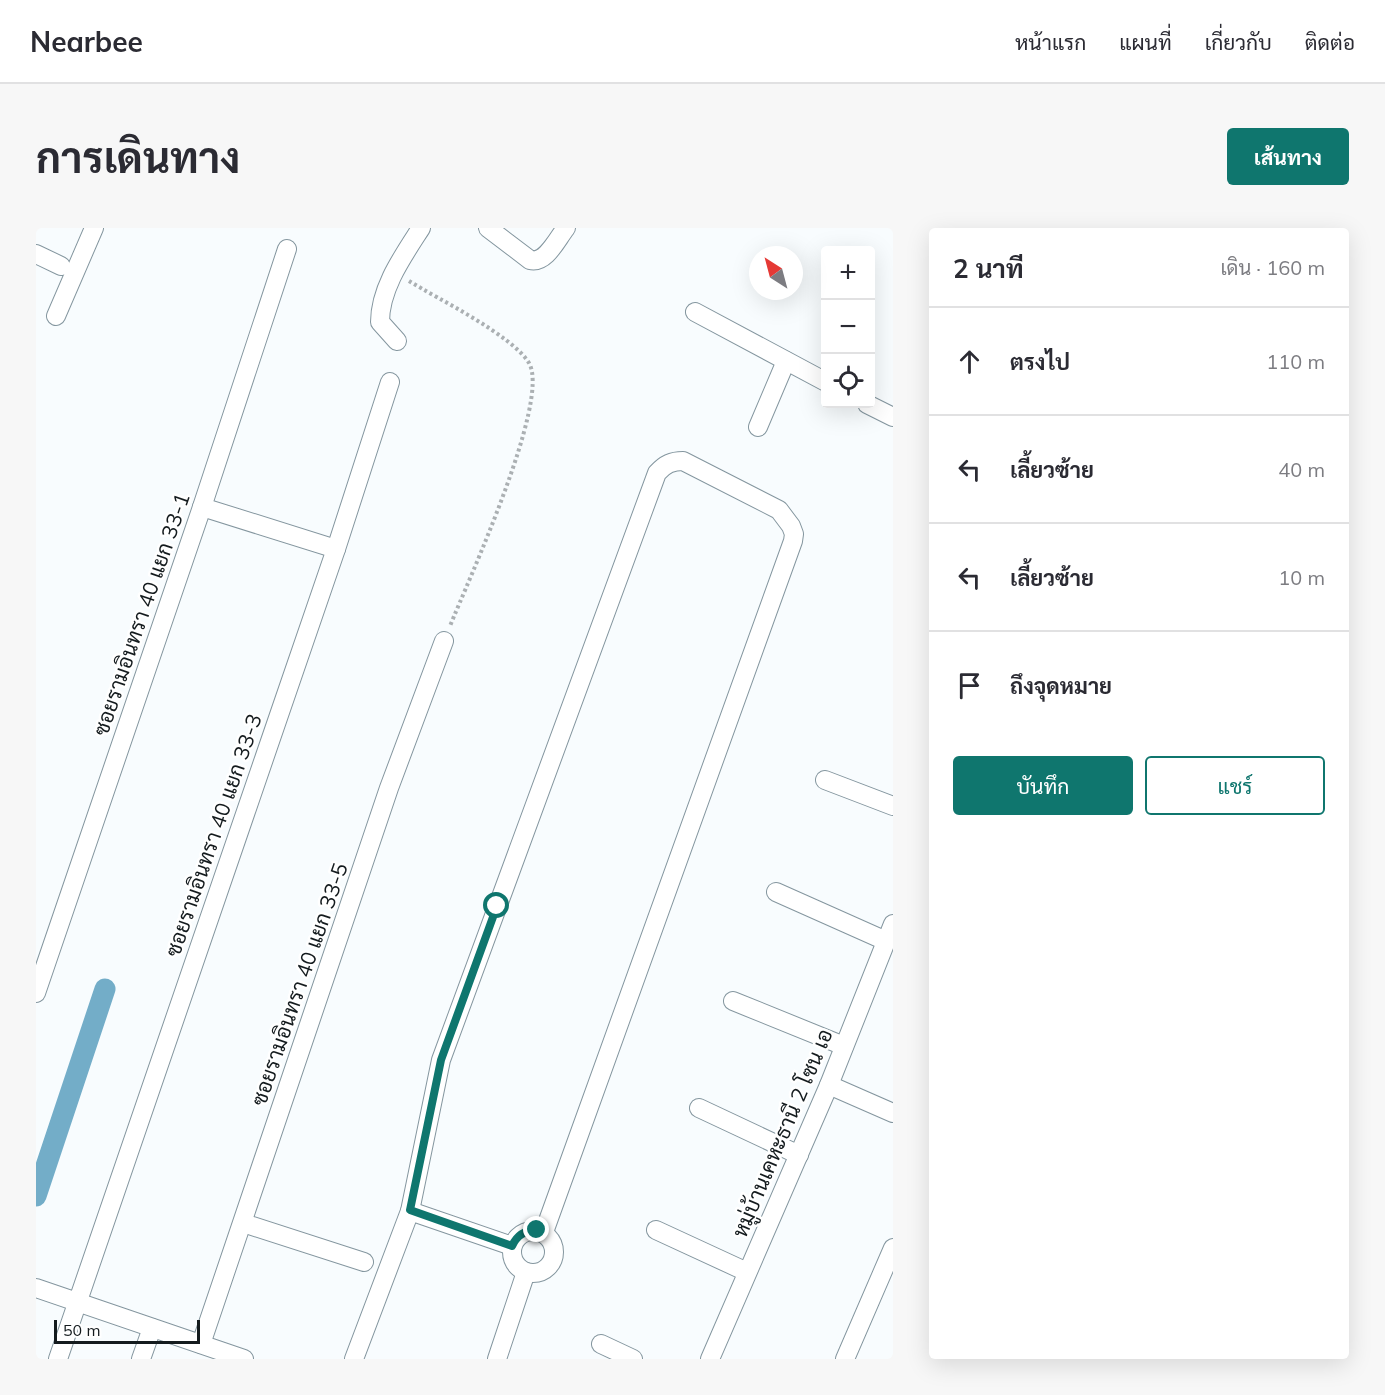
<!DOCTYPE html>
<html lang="th">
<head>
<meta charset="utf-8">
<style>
  body { margin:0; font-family:Mulish,Sarabun,sans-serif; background:#f7f7f7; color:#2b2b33 }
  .controls { position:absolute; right:18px; top:18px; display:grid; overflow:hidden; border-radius:6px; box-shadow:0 6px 24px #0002 }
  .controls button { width:54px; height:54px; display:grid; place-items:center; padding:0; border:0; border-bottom:2px solid #e1e1e2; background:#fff; color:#2b2b33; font:30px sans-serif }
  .compass { position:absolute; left:713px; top:18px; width:54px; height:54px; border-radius:50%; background:#fff; box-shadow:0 6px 24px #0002; rotate:324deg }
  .scale { position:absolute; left:18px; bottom:15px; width:146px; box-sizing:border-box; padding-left:6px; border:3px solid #141b1e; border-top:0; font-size:16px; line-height:21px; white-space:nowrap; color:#141b1e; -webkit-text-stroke:4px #fff; paint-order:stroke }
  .stop { position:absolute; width:18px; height:18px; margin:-14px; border:4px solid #0f766e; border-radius:50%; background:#fff }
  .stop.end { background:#0f766e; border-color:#fff; box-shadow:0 2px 6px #0008 }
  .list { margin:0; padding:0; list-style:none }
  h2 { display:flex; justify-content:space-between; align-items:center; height:78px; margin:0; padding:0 24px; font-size:26px }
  h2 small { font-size:20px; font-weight:400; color:#7c7c81 }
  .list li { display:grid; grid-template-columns:39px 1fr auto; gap:18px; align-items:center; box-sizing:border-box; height:108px; padding:0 24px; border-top:2px solid #e1e1e2 }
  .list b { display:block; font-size:22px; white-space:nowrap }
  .list em { font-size:20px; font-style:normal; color:#7c7c81 }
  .actions { display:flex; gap:12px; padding:18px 24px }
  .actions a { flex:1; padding:14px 0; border:2px solid #0f766e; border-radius:6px; text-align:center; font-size:21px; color:#0f766e }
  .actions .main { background:#0f766e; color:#fff }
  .icon { flex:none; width:33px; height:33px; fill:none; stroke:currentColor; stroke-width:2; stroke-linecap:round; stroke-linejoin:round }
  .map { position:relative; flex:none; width:857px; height:1131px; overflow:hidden; border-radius:6px }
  header { display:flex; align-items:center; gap:36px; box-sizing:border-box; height:84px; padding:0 30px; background:#fff; border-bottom:2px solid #e1e1e2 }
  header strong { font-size:28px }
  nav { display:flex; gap:33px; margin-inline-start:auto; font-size:21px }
  .intro { display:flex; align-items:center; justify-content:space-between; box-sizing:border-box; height:144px; padding:0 36px }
  h1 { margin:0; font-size:42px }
  .button { padding:15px 27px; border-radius:6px; background:#0f766e; color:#fff; font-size:21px; font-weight:700 }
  main { display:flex; gap:36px; padding:0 36px }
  aside { flex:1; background:#fff; border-radius:6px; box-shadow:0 6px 24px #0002 }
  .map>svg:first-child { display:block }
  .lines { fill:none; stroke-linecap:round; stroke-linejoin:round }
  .canal { stroke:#73adc8; stroke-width:21 }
  .street-casing { stroke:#84969f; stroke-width:20 }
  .path { stroke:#abb0b3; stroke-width:4; stroke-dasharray:3 3; stroke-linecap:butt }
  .street { stroke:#fff; stroke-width:18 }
  .route { stroke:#0f766e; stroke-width:8 }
  .labels { text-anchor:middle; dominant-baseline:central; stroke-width:5; stroke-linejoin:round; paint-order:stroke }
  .street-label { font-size:21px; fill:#141b1e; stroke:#fff }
</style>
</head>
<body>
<header>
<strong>Nearbee</strong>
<nav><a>หน้าแรก</a><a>แผนที่</a><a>เกี่ยวกับ</a><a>ติดต่อ</a></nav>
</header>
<div class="intro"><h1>การเดินทาง</h1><a class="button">เส้นทาง</a></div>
<main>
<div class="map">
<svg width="857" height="1131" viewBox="0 0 857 1131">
  <rect width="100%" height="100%" fill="#f8fcfe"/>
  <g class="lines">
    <path class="canal" d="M0,968L69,761"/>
    <defs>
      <g id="street">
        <path d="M452,0L494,32C510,36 521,11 530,0"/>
        <path d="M0,26L25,38"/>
        <path d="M659,84L790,154"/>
        <path d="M20,88L58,0"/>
        <path d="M361,113L344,94C344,60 367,28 385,0"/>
        <path d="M831,176L857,189"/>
        <path d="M722,199L750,133"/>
        <path d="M166,279L300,321"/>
        <path d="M789,552L857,578"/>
        <path d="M740,664L850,713"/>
        <path d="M0,765L166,279L251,21"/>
        <path d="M697,773L808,818"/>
        <path d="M793,857L857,885"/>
        <path d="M663,880L763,927"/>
        <path d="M374,983L476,1018"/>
        <path d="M207,995L328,1034"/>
        <path d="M620,1002L711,1044"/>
        <circle cx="497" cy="1024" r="21"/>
        <path d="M0,1060L208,1131"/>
        <path d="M165,1116L353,560L408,413"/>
        <path d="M565,1116L597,1131"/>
        <path d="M22,1131L300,321L354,154"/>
        <path d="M105,1131L116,1100"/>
        <path d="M318,1131L374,983L405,832L621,245C629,236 636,233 647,233L743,282L755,298L758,306L757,313L508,1004"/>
        <path d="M461,1131L490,1044"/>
        <path d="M674,1131L793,857L857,696"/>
        <path d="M809,1131L857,1020"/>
      </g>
    </defs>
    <use href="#street" class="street-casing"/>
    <path class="path" d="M373,53C402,71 476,107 493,135C515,173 432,353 414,398"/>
    <use href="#street" class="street"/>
  </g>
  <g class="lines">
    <path class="route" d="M461,678L405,832L374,982L476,1018C481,1007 489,1002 501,1002"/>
  </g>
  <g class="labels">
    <g class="street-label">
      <text transform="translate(105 386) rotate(-71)">ซอยรามอินทรา 40 แยก 33-1</text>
      <text transform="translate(177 607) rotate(-71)">ซอยรามอินทรา 40 แยก 33-3</text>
      <text transform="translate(263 756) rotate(-71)">ซอยรามอินทรา 40 แยก 33-5</text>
      <text transform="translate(746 905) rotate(-67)">หมู่บ้านเคหะธานี 2 โซน เอ</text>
    </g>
  </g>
</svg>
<div class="controls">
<button>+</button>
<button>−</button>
<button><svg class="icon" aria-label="locate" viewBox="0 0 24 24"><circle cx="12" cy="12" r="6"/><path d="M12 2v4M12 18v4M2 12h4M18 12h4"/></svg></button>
</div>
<svg class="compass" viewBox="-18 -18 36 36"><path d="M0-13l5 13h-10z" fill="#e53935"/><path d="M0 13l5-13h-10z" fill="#7c7c81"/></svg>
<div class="scale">50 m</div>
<div class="stop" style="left:461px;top:678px"></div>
<div class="stop end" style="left:501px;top:1002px"></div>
</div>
<aside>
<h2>2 นาที<small>เดิน · 160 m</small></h2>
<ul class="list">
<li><svg class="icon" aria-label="ahead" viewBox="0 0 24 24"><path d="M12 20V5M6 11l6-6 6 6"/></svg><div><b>ตรงไป</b></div><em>110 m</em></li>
<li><svg class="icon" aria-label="left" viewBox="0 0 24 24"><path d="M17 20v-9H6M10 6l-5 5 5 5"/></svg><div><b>เลี้ยวซ้าย</b></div><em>40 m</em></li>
<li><svg class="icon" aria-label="left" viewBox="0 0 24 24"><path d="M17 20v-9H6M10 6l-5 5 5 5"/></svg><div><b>เลี้ยวซ้าย</b></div><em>10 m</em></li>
<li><svg class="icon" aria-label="arrive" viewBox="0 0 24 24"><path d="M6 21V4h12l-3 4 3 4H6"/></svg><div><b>ถึงจุดหมาย</b></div></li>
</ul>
<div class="actions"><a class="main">บันทึก</a><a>แชร์</a></div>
</aside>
</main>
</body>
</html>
